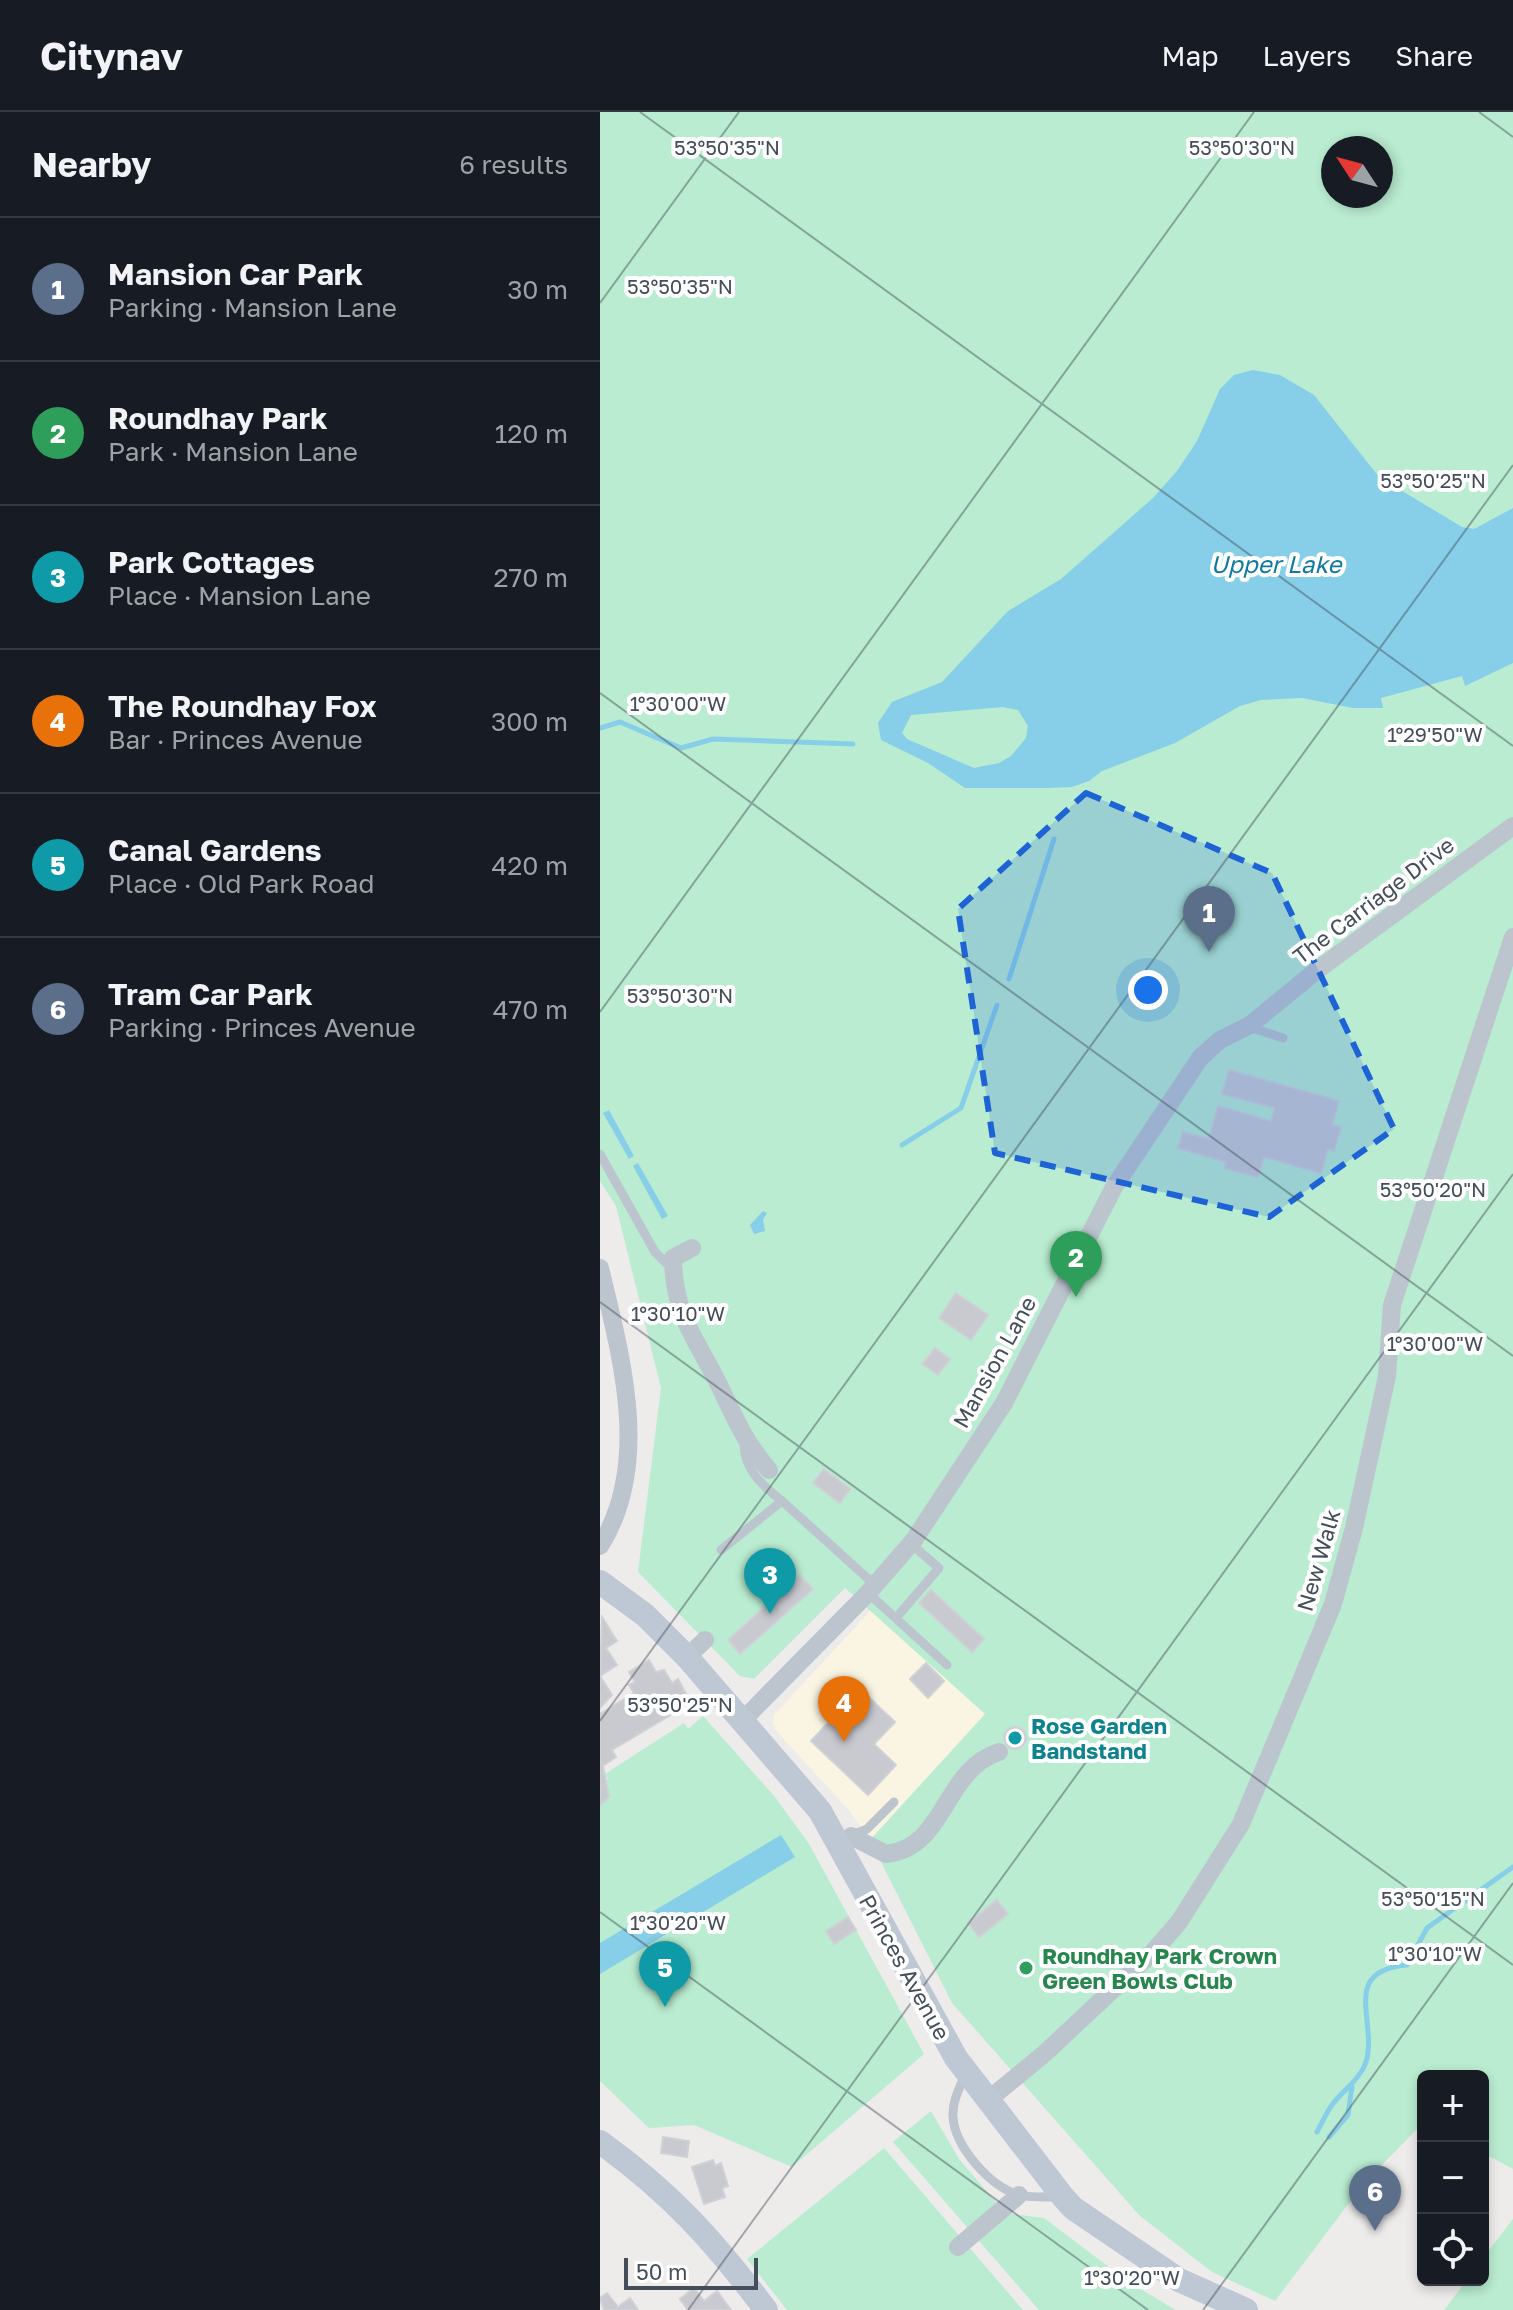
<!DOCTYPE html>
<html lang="en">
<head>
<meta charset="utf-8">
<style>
  body { margin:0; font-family:"Golos Text",sans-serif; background:#20242c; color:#f1f3f6 }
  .controls { position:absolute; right:24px; bottom:24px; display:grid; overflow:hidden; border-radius:12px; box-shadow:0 4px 12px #0003 }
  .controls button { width:72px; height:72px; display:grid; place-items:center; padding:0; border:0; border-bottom:2px solid #363941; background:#171b24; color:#f1f3f6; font:40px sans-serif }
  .compass { position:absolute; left:721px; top:24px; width:72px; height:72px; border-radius:50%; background:#171b24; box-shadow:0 4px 12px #0003; rotate:306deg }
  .scale { position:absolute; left:24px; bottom:20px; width:134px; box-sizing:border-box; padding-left:8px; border:4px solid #444e58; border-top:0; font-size:22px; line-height:28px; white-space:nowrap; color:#444e58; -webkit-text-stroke:6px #fff; paint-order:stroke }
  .you { position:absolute; left:548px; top:878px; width:28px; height:28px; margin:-20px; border:6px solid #fff; border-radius:50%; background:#1a73e8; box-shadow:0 0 0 12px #1a73e833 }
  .badge { display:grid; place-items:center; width:52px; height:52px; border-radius:50%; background:#1e63d6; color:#fff; font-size:26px; font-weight:700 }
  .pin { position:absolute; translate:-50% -66px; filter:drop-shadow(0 2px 4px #0008) }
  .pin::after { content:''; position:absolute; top:42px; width:28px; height:24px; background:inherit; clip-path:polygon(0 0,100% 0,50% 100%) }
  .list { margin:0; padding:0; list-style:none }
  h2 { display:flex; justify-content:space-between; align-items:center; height:104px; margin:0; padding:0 32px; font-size:34px }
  h2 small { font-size:26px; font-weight:400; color:#9ea1a6 }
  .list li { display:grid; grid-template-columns:52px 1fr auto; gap:24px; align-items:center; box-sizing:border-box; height:144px; padding:0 32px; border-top:2px solid #363941 }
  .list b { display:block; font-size:30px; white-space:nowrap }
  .list p { margin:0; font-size:26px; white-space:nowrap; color:#9ea1a6 }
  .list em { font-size:26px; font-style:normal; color:#9ea1a6 }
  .icon { flex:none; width:44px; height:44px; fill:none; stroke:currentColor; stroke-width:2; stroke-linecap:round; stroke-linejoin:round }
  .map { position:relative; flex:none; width:913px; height:2198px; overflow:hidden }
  header { display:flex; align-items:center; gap:48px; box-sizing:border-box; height:112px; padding:0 40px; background:#171b24; border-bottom:2px solid #363941 }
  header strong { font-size:38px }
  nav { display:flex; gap:44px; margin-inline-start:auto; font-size:28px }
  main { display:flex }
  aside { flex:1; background:#171b24 }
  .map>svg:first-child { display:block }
  .commercial { fill:#faf5e3 }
  .green { fill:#b9ecd0; fill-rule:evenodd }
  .water { fill:#87cee8; fill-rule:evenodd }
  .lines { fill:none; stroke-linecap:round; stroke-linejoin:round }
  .stream { stroke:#87cee8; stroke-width:5 }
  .building { fill:#c8cad0; stroke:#cfd1d7; stroke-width:2 }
  .lane { stroke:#bcc5ce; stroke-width:9 }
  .street { stroke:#bcc5ce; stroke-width:18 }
  .secondary { stroke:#bec7d4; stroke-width:24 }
  .marked { fill:#1e63d6; fill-opacity:0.2; stroke:#1e63d6; stroke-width:6; stroke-dasharray:16 10; stroke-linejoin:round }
  .ticks { fill:none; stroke:#444e58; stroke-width:2; stroke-opacity:0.45 }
  .culture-dot { fill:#0f9aa8; stroke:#fff; stroke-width:3 }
  .leisure-dot { fill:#2e9e5b; stroke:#fff; stroke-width:3 }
  .labels { text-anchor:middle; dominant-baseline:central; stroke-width:8; stroke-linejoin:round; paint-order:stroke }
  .street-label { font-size:22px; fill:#444e58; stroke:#fff }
  .culture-label { font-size:22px; font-weight:bold; fill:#0d838f; stroke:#fff; text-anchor:start }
  .leisure-label { font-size:22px; font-weight:bold; fill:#27864d; stroke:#fff; text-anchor:start }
  .water-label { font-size:24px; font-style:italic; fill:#1079a0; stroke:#fff }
  .ticks-label { font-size:20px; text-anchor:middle; fill:#444e58; stroke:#fff; stroke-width:8; stroke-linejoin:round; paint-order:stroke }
</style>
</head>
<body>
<header>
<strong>Citynav</strong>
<nav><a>Map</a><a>Layers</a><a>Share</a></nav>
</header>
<main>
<aside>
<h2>Nearby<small>6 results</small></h2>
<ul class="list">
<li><span class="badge" style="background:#5c6f8a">1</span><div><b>Mansion Car Park</b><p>Parking · Mansion Lane</p></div><em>30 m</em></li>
<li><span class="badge" style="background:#2e9e5b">2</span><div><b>Roundhay Park</b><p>Park · Mansion Lane</p></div><em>120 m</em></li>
<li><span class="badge" style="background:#0f9aa8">3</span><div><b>Park Cottages</b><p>Place · Mansion Lane</p></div><em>270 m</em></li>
<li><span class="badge" style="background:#e8710a">4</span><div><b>The Roundhay Fox</b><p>Bar · Princes Avenue</p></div><em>300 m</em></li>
<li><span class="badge" style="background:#0f9aa8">5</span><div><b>Canal Gardens</b><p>Place · Old Park Road</p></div><em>420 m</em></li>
<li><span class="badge" style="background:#5c6f8a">6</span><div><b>Tram Car Park</b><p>Parking · Princes Avenue</p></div><em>470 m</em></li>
</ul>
</aside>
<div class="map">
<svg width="913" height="2198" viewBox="0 0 913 2198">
  <rect width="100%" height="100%" fill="#eeebeb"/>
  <path class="commercial" d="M324,1441L386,1602L270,1728L248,1697L178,1621L173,1612L174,1603Z"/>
  <g class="green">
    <path d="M0,0H913V2057L883,2041V1964H823V2011L765,2070L675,2189L612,2160L539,2103L352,1891L270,1728L385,1602L245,1476L154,1567L140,1564L38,1460L61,1276L16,1094L0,1069ZM733,36H781V84H733Z"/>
    <path d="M103,1604L175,1685L209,1732L324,1942L192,2055L94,2013L49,2016L0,1969V1693L9,1685L4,1670L8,1667L5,1662L84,1611L88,1617Z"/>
    <path d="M331,1999L359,2047L405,2101L444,2106L530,2171L576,2198H439L293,2030Z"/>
    <path d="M284,2036L423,2198H187L147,2147Z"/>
    <path d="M913,2107V2198H844L867,2168H883V2146Z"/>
  </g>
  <g class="water">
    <path d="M653,258L680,263L714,283L779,365L862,415L874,417L913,396V551L865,574L862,564L781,586L783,596H753L702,586L661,588L640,594L575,631L502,659L489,669L472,675L448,676H365L328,651L281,628L278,611L292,590L342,570L408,499L461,467L553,386L577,359L597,329L620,277L634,263ZM403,595L418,598L428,614L426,626L411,644L399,651L374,656L307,627L302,621L311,603Z"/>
    <path d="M9,998L34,1044L29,1047L3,1001Z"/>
    <path d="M38,1051L68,1104L62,1107L33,1054Z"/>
    <path d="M163,1099L167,1101L163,1108L165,1119L154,1122L150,1113Z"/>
    <path d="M181,1723L195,1745L0,1862V1831Z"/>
  </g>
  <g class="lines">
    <g class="stream">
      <path d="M0,616L20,610L81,636L113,627L253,632"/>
      <path d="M409,867L454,727"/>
      <path d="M302,1033L361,996L397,893"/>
      <path d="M717,2020C722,2011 726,2001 732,1993C742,1979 756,1971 764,1955C782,1915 736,1859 807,1853L827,1816L913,1755"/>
      <path d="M729,2025L748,2003L752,1974"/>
    </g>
  </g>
  <g class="building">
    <path d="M629,958L739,989L732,1013L741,1015L734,1039L728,1037L721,1061L664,1045L658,1065L624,1056L626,1050L578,1036L583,1020L609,1027L618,994L671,1009L675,996L622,982Z"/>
    <path d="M356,1181L388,1203L371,1228L339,1206Z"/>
    <path d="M335,1236L350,1247L338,1263L322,1252Z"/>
    <path d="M224,1357L250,1377L240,1391L213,1371Z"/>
    <path d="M200,1463L213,1477L140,1542L128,1528Z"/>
    <path d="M331,1478L384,1527L372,1540L319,1491Z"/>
    <path d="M2,1505L17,1529L6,1536L17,1553L0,1564Z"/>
    <path d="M49,1548L56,1560L64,1558L72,1571L78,1567L91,1591L12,1638L16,1645L3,1654L9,1685L0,1693V1602L34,1581L29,1573L35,1570L29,1560Z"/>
    <path d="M326,1551L344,1569L328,1586L310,1567Z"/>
    <path d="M0,1564L12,1583L0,1596Z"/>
    <path d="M260,1577L295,1610L274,1632L296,1653L268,1683L211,1629Z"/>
    <circle cx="415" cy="1626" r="11"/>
    <path d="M397,1788L408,1802L379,1825L368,1811Z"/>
    <path d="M248,1805L256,1818L234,1832L226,1819Z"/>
    <path d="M63,2025L89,2029L87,2045L61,2041Z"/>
    <path d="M113,2048L115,2054L121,2051L128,2074L122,2076L125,2085L104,2092L92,2055Z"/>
    <path d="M94,2176L104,2189L117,2179L131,2198H88L80,2187Z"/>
    <path d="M7,2181L18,2195L30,2186L38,2198H4L0,2186Z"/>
  </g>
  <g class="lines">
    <g class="lane">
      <path d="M649,915L683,926"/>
      <path d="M0,1042L55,1140L71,1156"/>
      <path d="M144,1331C144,1358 162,1373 182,1389"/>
      <path d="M121,1438L182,1389L275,1473"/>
      <path d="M268,1481L347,1553"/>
      <path d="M296,1506L339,1456L311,1432"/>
      <path d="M250,1724L267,1717L294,1690"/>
      <path d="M365,1963C359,1977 352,1990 353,2005C355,2035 391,2076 420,2083C432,2086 446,2085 458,2085"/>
    </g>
    <g class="street">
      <path d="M92,1136L73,1146C74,1207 98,1228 122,1279C136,1309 147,1333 169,1358"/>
      <path d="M0,1156C21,1244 52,1352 0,1434"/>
      <path d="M87,1545L105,1528"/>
      <path d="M143,1608L268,1481L314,1428L404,1291L514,1075L600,946L620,928L650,913L716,859L913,714"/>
      <path d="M251,1724L286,1742C346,1736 343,1658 399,1640"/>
      <path d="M388,1988L444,1942L553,1840L579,1810L641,1712L733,1492L754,1416L787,1264L792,1193L913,825"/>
      <path d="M358,2135L419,2083"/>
    </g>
    <g class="secondary">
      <path d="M0,1470L45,1503L87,1545L220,1699L356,1946L463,2085L473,2096L579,2168L646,2198"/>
      <path d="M0,2030C71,2081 114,2129 166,2198"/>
    </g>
  </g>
  <path class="marked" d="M486,681L672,761L794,1017L669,1105L395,1041L358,797Z"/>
  <path class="ticks" d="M40,0L913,634M879,0L913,25M0,191L139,0M0,581L913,1244M0,900L654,0M0,1190L913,1853M0,1609L913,353M0,1800L548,2198M88,2198L913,1062M603,2198L913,1771"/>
  <circle class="culture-dot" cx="415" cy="1626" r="8"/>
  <circle class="leisure-dot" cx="426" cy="1856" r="8"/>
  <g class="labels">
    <g class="street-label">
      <text transform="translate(773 788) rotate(-37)">The Carriage Drive</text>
      <text transform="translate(394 1250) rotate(-61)">Mansion Lane</text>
      <text transform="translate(718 1448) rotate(-74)">New Walk</text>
      <text transform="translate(305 1855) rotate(61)">Princes Avenue</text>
    </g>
    <g class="culture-label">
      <text x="431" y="1613">Rose Garden<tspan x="431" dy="25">Bandstand</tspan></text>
    </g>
    <g class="leisure-label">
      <text x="442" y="1843">Roundhay Park Crown<tspan x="442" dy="25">Green Bowls Club</tspan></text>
    </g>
    <g class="water-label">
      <text x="676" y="451">Upper Lake</text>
    </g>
  </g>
  <g class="ticks-label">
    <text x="127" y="43">53°50'35"N</text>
    <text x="642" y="43">53°50'30"N</text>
    <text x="80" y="182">53°50'35"N</text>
    <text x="833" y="376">53°50'25"N</text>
    <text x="78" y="599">1°30'00"W</text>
    <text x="835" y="630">1°29'50"W</text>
    <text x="80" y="891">53°50'30"N</text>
    <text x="833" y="1085">53°50'20"N</text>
    <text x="78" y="1209">1°30'10"W</text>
    <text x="835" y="1239">1°30'00"W</text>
    <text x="80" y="1600">53°50'25"N</text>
    <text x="833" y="1794">53°50'15"N</text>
    <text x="78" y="1818">1°30'20"W</text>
    <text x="835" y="1849">1°30'10"W</text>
    <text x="532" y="2173">1°30'20"W</text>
  </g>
</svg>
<div class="controls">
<button>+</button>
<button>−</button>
<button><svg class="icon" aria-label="locate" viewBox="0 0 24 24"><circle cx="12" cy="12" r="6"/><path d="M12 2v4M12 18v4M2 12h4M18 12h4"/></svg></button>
</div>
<svg class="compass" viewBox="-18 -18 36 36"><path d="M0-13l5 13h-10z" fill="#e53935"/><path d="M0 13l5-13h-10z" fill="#9ea1a6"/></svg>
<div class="scale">50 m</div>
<div class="you"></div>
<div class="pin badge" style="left:609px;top:840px;background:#5c6f8a">1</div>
<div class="pin badge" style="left:476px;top:1185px;background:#2e9e5b">2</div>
<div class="pin badge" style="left:170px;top:1502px;background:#0f9aa8">3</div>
<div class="pin badge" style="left:244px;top:1630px;background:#e8710a">4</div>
<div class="pin badge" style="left:65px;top:1895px;background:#0f9aa8">5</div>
<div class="pin badge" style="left:775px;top:2119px;background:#5c6f8a">6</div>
</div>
</main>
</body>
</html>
